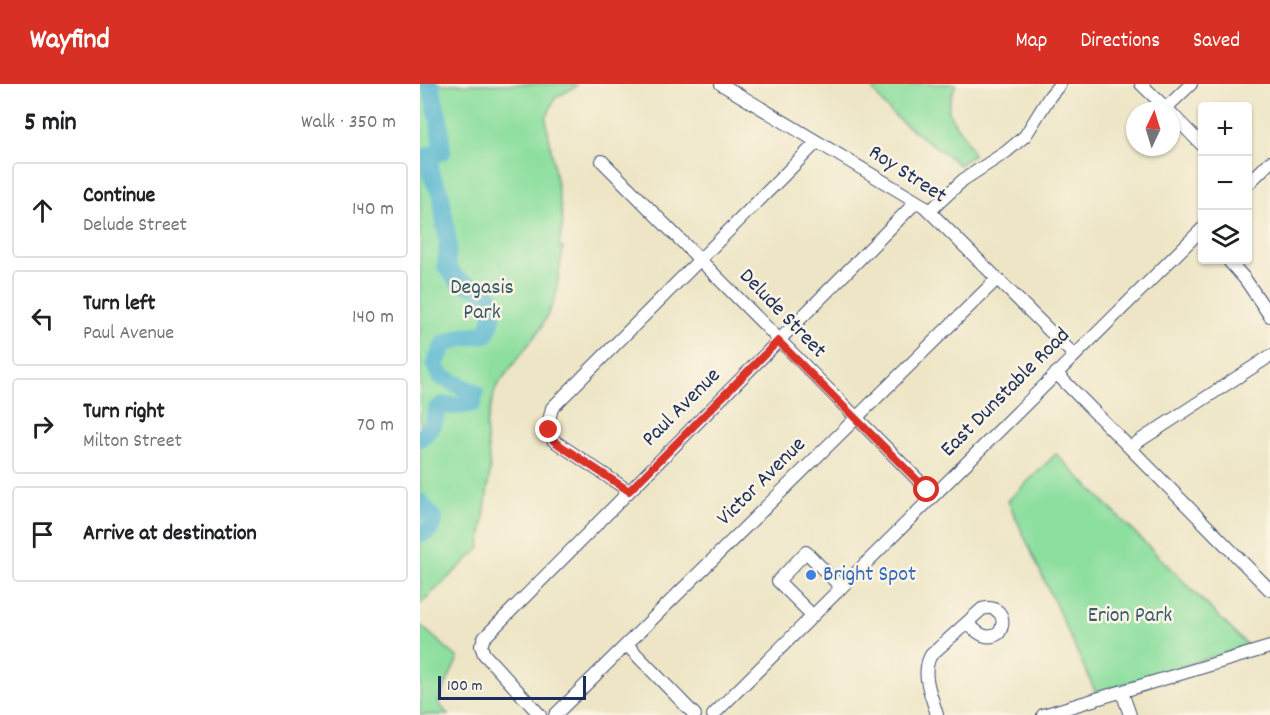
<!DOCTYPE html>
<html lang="en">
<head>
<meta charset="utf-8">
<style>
  body { margin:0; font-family:Dekko,sans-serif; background:#f2f2f2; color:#202124 }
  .controls { position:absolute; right:18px; top:18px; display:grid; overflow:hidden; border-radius:6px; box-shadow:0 2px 4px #0004 }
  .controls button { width:54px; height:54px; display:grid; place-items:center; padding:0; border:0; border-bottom:2px solid #e0e0e0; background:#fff; color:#202124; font:30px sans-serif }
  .compass { position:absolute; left:706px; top:18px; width:54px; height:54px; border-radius:50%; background:#fff; box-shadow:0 2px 4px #0004; rotate:4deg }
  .scale { position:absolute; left:18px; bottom:15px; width:148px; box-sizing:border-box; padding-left:6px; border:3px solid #1b2f5e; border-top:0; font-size:16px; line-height:21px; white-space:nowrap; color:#1b2f5e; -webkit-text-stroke:4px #fcf5e5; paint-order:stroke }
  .stop { position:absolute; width:18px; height:18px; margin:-14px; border:4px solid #d93025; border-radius:50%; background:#fff }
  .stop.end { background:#d93025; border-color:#fff; box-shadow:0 2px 6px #0008 }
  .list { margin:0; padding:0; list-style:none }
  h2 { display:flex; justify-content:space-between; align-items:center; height:78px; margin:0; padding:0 24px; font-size:26px }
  h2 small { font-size:20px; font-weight:400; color:#757577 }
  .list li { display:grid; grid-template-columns:39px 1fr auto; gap:18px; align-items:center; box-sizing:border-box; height:96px; margin:0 12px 12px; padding:0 12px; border:2px solid #e0e0e0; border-radius:6px }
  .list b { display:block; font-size:22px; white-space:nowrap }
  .list p { margin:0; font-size:20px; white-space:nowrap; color:#757577 }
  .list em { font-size:20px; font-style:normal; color:#757577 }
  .icon { flex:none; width:33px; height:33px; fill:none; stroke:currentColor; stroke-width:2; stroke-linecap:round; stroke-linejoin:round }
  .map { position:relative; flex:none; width:850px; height:631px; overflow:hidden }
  header { display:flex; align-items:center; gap:36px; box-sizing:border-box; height:84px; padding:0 30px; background:#d93025; color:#fff }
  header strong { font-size:28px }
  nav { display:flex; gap:33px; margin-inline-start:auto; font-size:21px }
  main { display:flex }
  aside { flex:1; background:#fff }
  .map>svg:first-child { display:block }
  .green { fill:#8ddf9f; stroke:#54877e; stroke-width:1.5 }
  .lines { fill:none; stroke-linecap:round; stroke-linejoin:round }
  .river { stroke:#51b5d0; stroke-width:18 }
  .minor-casing { stroke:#3a4a6d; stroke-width:14 }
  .minor { stroke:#fff; stroke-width:12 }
  .route { stroke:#d93025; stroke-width:8 }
  .shop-dot { fill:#3f7fe0; stroke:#fcf5e5; stroke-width:2 }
  .labels { text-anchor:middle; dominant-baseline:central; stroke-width:5; stroke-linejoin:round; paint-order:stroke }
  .street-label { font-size:22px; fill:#1b2f5e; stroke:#fcf5e5 }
  .park-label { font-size:22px; fill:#385b6e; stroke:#fcf5e5 }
  .shop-label { font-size:22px; fill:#366cbe; stroke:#fcf5e5; text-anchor:start }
</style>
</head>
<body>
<header>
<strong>Wayfind</strong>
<nav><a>Map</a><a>Directions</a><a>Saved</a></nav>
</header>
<main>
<aside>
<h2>5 min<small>Walk · 350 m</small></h2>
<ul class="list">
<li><svg class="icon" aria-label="ahead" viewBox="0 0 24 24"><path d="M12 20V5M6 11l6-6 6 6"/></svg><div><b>Continue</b><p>Delude Street</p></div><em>140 m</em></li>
<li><svg class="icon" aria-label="left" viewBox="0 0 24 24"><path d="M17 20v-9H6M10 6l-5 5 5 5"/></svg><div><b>Turn left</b><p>Paul Avenue</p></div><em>140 m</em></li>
<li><svg class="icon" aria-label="right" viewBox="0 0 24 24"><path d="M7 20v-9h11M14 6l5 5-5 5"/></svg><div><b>Turn right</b><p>Milton Street</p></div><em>70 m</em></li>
<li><svg class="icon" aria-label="arrive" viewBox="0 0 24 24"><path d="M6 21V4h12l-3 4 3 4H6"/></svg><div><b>Arrive at destination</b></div></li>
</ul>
</aside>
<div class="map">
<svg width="850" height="631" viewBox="0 0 850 631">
  <rect width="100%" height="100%" fill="#fcf5e5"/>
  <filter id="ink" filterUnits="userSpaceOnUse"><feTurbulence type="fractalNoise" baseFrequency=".0167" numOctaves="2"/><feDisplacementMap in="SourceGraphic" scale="12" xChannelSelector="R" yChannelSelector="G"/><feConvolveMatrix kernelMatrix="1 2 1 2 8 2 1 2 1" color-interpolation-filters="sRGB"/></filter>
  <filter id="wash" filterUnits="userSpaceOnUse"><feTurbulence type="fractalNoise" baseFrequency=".008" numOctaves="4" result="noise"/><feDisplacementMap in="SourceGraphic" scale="24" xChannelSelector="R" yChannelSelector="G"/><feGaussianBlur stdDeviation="1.35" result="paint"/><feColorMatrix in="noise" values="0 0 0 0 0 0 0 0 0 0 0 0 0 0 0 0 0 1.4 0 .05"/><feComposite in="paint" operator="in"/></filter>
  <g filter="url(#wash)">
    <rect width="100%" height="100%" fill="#ede5c5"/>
    <g class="green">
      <path d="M0,0H156L157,2L135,14L126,35L143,138L139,163L143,164L135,215L121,244L76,303L66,342L70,386L60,464L0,520Z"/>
      <path d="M450,0H536C533,8 527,19 529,28C532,41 549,53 553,71L539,81C509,54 468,37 450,0Z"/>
      <path d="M636,370L828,562L676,609L588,417Z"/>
      <path d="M0,541L38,574L18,618L28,631H0Z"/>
    </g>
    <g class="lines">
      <g class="river">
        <path d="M0,354C10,347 16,338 16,326L23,321L38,322L53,319L55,309L20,292L15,281L24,260L44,253L66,250L72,235L69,211L57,204L38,197L26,182L28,160L21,111L11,90L9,72L22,67L19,37L11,3L7,0"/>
        <path d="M0,418L14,436L9,446L0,450"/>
      </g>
    </g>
  </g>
  <g filter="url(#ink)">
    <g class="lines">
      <defs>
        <g id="minor">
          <path d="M301,0L504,122L654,271"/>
          <path d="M721,0L749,27"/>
          <path d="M746,24L771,0"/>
          <path d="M751,29L782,61"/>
          <path d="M182,77L513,411"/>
          <path d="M828,100L850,78"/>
          <path d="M510,127L543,96L586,68L605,52L630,12L640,0"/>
          <path d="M808,176L825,195L850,232"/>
          <path d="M636,289L850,506"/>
          <path d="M710,363L850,272"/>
          <path d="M209,407L133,356L128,341L132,324L396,59"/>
          <path d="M392,531L358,497L386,468L421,503"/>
          <path d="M207,561L275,631"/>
          <path d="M702,608L710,631"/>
          <path d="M120,631L64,570L61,562L64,554L496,118"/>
          <path d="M135,631L577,195"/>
          <path d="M293,631L782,145"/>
          <path d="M517,631C512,612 500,590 511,571L562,525C578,520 588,534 579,549C566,558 557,548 547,539"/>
          <path d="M623,631L850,563"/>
        </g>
      </defs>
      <use href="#minor" class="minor-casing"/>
      <use href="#minor" class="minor"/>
    </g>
  </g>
  <g class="lines" filter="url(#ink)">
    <path class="route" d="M129,346L133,356L141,362L209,407L358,257L507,406"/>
  </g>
  <circle class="shop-dot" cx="391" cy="491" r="6"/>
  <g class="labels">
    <g class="street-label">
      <text transform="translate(487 91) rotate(33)">Roy Street</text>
      <text transform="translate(362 230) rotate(46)">Delude Street</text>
      <text transform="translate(586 309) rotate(-45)">East Dunstable Road</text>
      <text transform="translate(262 324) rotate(-45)">Paul Avenue</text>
      <text transform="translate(342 398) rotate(-45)">Victor Avenue</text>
    </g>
    <g class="park-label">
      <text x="62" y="204">Degasis<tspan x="62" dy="25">Park</tspan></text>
      <text x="710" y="532">Erion Park</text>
    </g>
    <g class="shop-label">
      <text x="403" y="491">Bright Spot</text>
    </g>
  </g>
</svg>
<div class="controls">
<button>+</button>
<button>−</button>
<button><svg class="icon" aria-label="layers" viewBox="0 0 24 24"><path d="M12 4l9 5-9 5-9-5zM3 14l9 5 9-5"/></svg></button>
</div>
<svg class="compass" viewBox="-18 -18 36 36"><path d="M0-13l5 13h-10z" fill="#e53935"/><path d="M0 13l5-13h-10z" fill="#757577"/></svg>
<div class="scale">100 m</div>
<div class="stop" style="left:507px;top:406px"></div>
<div class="stop end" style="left:129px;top:346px"></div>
</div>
</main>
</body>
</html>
